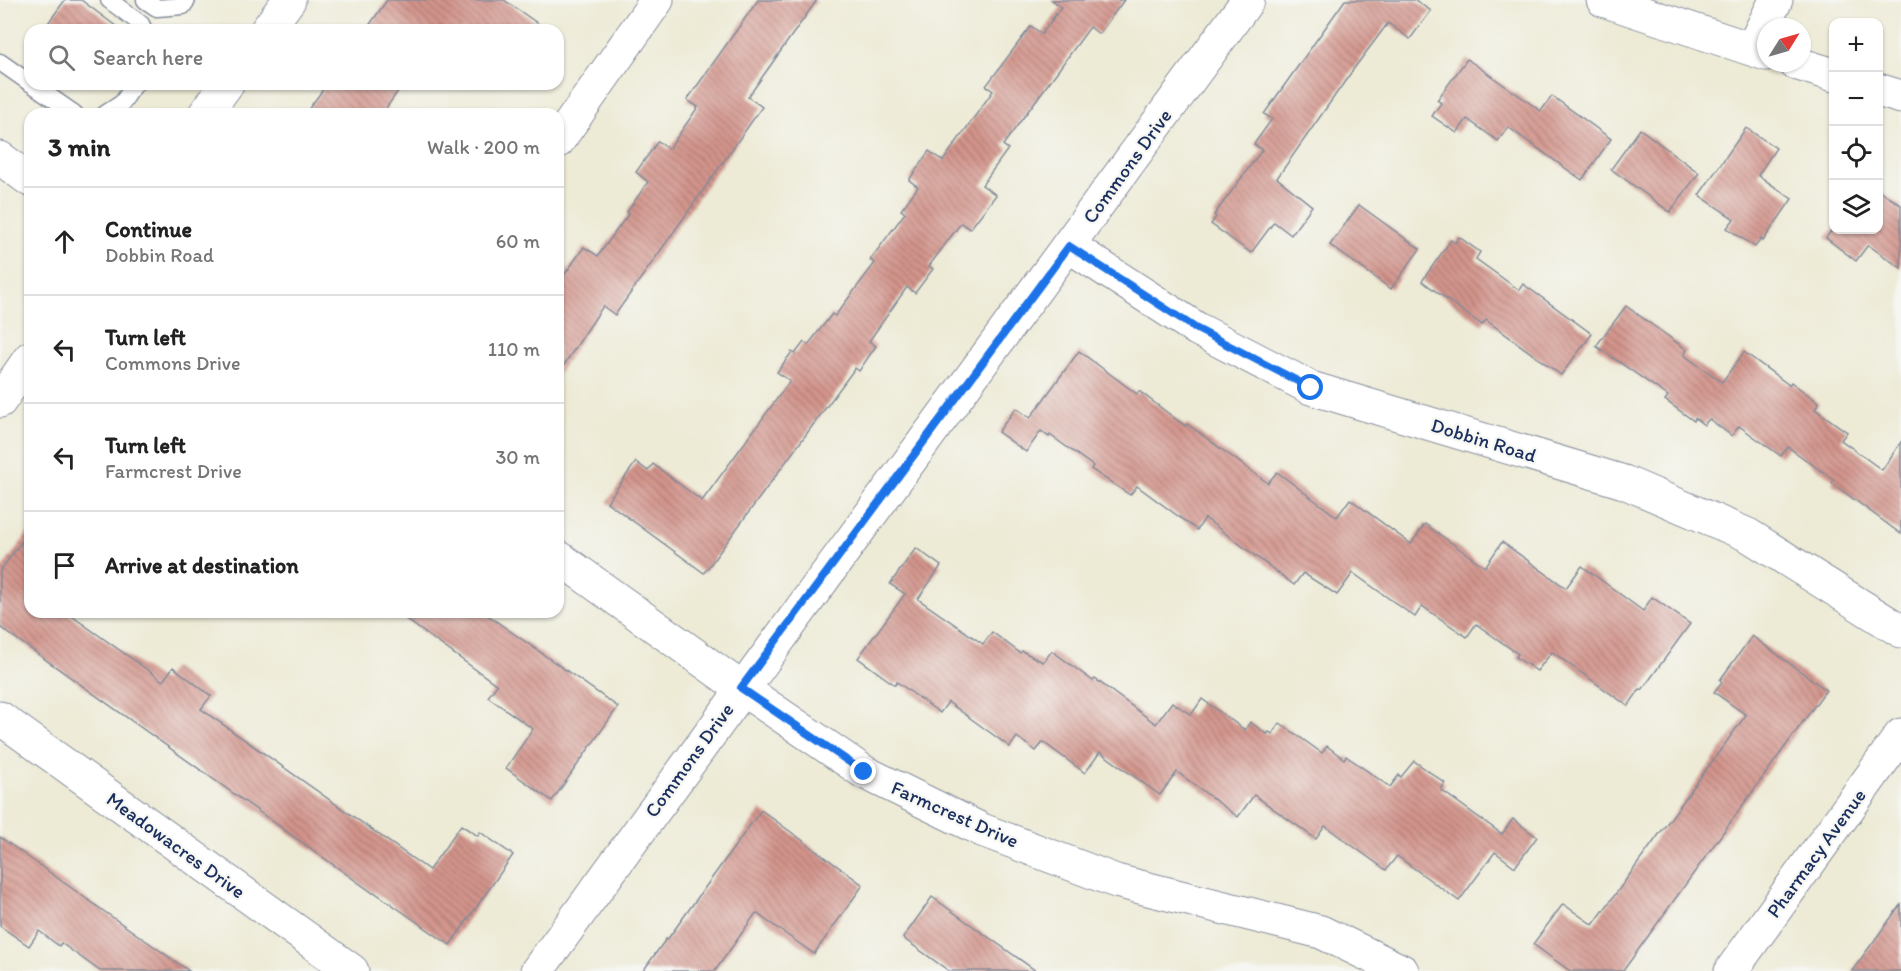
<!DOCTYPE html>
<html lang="en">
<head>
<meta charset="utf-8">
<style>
  body { margin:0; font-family:Itim,sans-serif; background:#f2f2f2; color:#222 }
  .controls { position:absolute; right:18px; top:18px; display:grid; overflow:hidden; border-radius:12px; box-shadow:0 2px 4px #0004 }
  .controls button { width:54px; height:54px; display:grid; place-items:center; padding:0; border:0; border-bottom:2px solid #e0e0e0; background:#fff; color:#222; font:30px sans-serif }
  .compass { position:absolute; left:1757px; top:18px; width:54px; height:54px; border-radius:50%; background:#fff; box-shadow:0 2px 4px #0004; rotate:53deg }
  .stop { position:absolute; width:18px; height:18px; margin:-14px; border:4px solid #1a73e8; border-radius:50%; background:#fff }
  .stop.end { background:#1a73e8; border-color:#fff; box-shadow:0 2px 6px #0008 }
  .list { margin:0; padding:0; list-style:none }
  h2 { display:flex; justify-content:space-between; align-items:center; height:78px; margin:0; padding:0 24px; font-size:26px }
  h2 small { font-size:20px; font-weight:400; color:#767676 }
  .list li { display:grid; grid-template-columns:39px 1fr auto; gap:18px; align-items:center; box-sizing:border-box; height:108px; padding:0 24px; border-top:2px solid #e0e0e0 }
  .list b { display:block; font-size:22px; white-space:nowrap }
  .list p { margin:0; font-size:20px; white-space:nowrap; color:#767676 }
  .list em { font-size:20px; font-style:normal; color:#767676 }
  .icon { flex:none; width:33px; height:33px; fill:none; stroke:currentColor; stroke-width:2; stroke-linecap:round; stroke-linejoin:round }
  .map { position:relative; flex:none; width:1901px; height:971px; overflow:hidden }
  .search { position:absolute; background:#fff; box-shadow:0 2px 4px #0004; left:24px; top:24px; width:540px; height:66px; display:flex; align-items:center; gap:15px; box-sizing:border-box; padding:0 21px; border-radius:18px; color:#767676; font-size:22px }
  .panel { position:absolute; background:#fff; box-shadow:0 2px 4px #0004; left:24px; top:108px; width:540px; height:510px; border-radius:18px }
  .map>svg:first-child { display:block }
  .building { fill:url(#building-back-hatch) }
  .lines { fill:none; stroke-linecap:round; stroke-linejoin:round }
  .lane-casing { stroke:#848c9a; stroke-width:19 }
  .street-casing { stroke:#848c9a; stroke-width:35 }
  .lane { stroke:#fff; stroke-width:16 }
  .street { stroke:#fff; stroke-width:33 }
  .route { stroke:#1a73e8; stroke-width:8 }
  .labels { text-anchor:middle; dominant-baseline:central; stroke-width:4.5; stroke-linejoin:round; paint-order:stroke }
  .street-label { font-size:20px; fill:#1b2f5e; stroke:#f6f6f2 }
</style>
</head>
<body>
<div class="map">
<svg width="1901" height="971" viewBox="0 0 1901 971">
  <defs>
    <pattern id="building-back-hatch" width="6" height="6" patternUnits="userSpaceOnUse" patternTransform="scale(1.5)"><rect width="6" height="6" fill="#d3948b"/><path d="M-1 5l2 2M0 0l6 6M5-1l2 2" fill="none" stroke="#aa7975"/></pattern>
  </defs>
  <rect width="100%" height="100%" fill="#f6f6f2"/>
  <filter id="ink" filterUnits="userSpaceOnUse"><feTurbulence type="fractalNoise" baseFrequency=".0167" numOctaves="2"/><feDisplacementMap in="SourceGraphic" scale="12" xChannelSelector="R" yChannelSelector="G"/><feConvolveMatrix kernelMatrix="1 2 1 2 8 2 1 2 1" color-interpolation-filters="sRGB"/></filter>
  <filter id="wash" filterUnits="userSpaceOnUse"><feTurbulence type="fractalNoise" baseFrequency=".008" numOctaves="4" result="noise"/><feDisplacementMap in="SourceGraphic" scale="24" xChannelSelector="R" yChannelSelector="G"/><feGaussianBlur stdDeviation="1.35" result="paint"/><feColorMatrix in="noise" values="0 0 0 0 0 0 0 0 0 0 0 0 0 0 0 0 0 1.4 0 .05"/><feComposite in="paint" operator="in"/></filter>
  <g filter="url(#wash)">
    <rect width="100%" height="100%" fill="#edead5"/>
    <g id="blocks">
      <g class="building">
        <path d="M65,0H81L121,30H43Z"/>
        <path d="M387,0H504L547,30H366Z"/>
        <path d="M758,0H817L748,97L762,107L615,315L603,306L558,374V284L584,247L598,256L629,213L627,212L648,182L636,172L658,141L669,149L698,107L687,100Z"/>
        <path d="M1052,0H1124L1099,34L1090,27L1003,145L1008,149L982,185L996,195L970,229L961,223L929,266L933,269L915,293L907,287L869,341L876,346L859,371L855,368L704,573L607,502L636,462L648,471L653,464L702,501L790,381L777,372L792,352L795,354L804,342L808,345L832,314L835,316L875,263L870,260L905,213L901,210L918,187L909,180L929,151L943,161L993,91L986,86L1031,26L1042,34L1061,7Z"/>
        <path d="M1345,0H1415L1431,11L1410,39L1388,23L1355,67L1277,178L1312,206L1291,235L1274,222L1251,253L1211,224L1216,217L1214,215L1262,150L1254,144L1272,119L1264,114Z"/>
        <path d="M1467,59L1541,111L1552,96L1611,139L1582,180L1508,127L1498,141L1467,119L1457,133L1432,116L1441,103L1437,100Z"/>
        <path d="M327,84H403L382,114H305Z"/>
        <path d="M1746,128L1776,148L1758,175L1792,199L1763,241L1761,239L1755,247L1727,228L1734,219L1699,195Z"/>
        <path d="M1640,129L1699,173L1670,212L1611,169Z"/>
        <path d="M1878,190L1901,205V268L1868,245L1856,261L1826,238L1833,228V230H1878Z"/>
        <path d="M1359,205L1420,249L1391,289L1330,245Z"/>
        <path d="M1459,237L1480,252L1476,259L1519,290L1523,284L1592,334L1561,375L1486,320L1482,325L1422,281L1451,240L1455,243Z"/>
        <path d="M1626,306L1687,350L1684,355L1722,382L1744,352L1789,385L1791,382L1819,403L1815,409L1847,432L1841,440L1882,470L1901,442V534L1832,483L1834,480L1788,447L1781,456L1739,426L1732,436L1709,419L1704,425L1695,418L1694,421L1665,400L1668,396L1596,346Z"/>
        <path d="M1079,351L1137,394L1139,391L1185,426L1187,424L1268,483L1277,472L1337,517L1350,499L1411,544L1425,524L1485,567L1502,542L1566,588L1582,566L1643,611L1652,597L1690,624L1642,690L1640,689L1628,706L1552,652L1537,671L1516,657L1518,654L1476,624L1467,637L1422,606L1415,617L1353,573L1337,595L1303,573L1294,585L1205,518L1197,530L1137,486L1130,495L1091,469L1093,466L1050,435L1049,437L1041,431L1026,452L998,432L1016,408L1030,418Z"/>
        <path d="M30,530V612H66L163,681L173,667L211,696L201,709L429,870L461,825L478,836L480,832L513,855L450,945L374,892L373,893L0,627V571Z"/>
        <path d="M916,548L941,566L918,599L983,644L992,632L1020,653L1022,651L1043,662L1052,651L1093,681L1095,679L1156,724L1172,702L1191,715L1202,699L1245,730L1250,722L1267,734L1269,732L1272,734L1280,723L1322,753L1327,746L1344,759L1346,756L1390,787L1399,775L1401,777L1414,761L1445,783L1441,790L1502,834L1513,819L1537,837L1515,867L1495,852L1459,901L1397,856L1386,870L1325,826L1316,839L1254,795L1238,817L1177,772L1160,795L1100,752L1085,773L1043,742L1036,751L1017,737L1010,747L948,702L940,713L897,682L895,685L858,658L905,594L890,584Z"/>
        <path d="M396,612H483L618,707L552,801L506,768L533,729L488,697L497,685Z"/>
        <path d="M1752,636L1826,690L1623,971H1570L1533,944L1563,904L1593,925L1746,715L1714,692L1722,682L1720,680Z"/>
        <path d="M761,810L863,885L814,954L756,913L715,971H643L666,939L667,940Z"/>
        <path d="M0,837L105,912L189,971H100L61,943L59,946L39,931L29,946L0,926Z"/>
        <path d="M932,897L1036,971H949L903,938Z"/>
        <path d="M1901,904V971H1852Z"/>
      </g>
    </g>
  </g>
  <g filter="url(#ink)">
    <use href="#blocks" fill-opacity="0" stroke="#848c9a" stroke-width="1.5"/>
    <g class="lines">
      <defs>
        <g id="lane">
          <path d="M109,0L141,24L144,30"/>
          <path d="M145,0L157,8L183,6L187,0"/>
          <path d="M0,62L30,83"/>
          <path d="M32,84L75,114"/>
          <path d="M105,114L122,103L135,84"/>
        </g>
        <g id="street">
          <path d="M1603,0L1766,54"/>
          <path d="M267,30L289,0"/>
          <path d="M1752,49L1776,0"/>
          <path d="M1795,63L1834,75"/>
          <path d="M1878,90L1901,97"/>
          <path d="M205,114L227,84"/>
          <path d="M558,141L657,0"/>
          <path d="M0,158L30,180"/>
          <path d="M1069,246L1197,329L1311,388L1624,482L1748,535L1901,631"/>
          <path d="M0,401L30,358"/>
          <path d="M558,557L741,688L864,772L982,830L1116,881L1321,932L1402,971"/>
          <path d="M0,718L352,971"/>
          <path d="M537,971C772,646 1012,324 1248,0"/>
          <path d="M1731,971L1901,735"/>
        </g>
      </defs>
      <use href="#lane" class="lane-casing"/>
      <use href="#street" class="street-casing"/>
      <use href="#lane" class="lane"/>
      <use href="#street" class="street"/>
    </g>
  </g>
  <g class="lines" filter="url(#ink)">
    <path class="route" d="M864,772L741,688L1069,246L1197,329L1311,388"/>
  </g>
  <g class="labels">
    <g class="street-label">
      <text transform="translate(1127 166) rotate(-54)">Commons Drive</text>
      <text transform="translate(1484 440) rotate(17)">Dobbin Road</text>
      <text transform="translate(689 760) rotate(-54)">Commons Drive</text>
      <text transform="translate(955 814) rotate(24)">Farmcrest Drive</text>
      <text transform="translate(176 845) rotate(36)">Meadowacres Drive</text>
      <text transform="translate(1816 853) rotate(-54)">Pharmacy Avenue</text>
    </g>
  </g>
</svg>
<div class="controls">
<button>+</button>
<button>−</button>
<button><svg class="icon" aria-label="locate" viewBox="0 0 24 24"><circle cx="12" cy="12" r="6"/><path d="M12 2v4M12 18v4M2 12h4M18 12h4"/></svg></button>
<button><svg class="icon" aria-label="layers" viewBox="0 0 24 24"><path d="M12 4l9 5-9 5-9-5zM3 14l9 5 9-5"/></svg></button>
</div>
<svg class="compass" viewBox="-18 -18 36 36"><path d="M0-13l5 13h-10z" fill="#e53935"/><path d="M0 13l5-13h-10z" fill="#767676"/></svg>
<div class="stop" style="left:1311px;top:388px"></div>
<div class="stop end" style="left:864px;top:772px"></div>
<div class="search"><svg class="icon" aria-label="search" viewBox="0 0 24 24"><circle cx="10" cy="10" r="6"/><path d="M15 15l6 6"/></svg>Search here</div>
<section class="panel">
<h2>3 min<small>Walk · 200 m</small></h2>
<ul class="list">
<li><svg class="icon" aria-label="ahead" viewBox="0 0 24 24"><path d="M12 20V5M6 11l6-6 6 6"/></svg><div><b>Continue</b><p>Dobbin Road</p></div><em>60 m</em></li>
<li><svg class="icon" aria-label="left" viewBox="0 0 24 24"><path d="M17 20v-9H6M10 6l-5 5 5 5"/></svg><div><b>Turn left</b><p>Commons Drive</p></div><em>110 m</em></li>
<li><svg class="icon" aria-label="left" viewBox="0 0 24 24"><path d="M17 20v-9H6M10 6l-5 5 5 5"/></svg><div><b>Turn left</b><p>Farmcrest Drive</p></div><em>30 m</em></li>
<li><svg class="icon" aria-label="arrive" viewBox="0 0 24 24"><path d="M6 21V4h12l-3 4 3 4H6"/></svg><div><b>Arrive at destination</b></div></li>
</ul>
</section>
</div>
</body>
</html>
